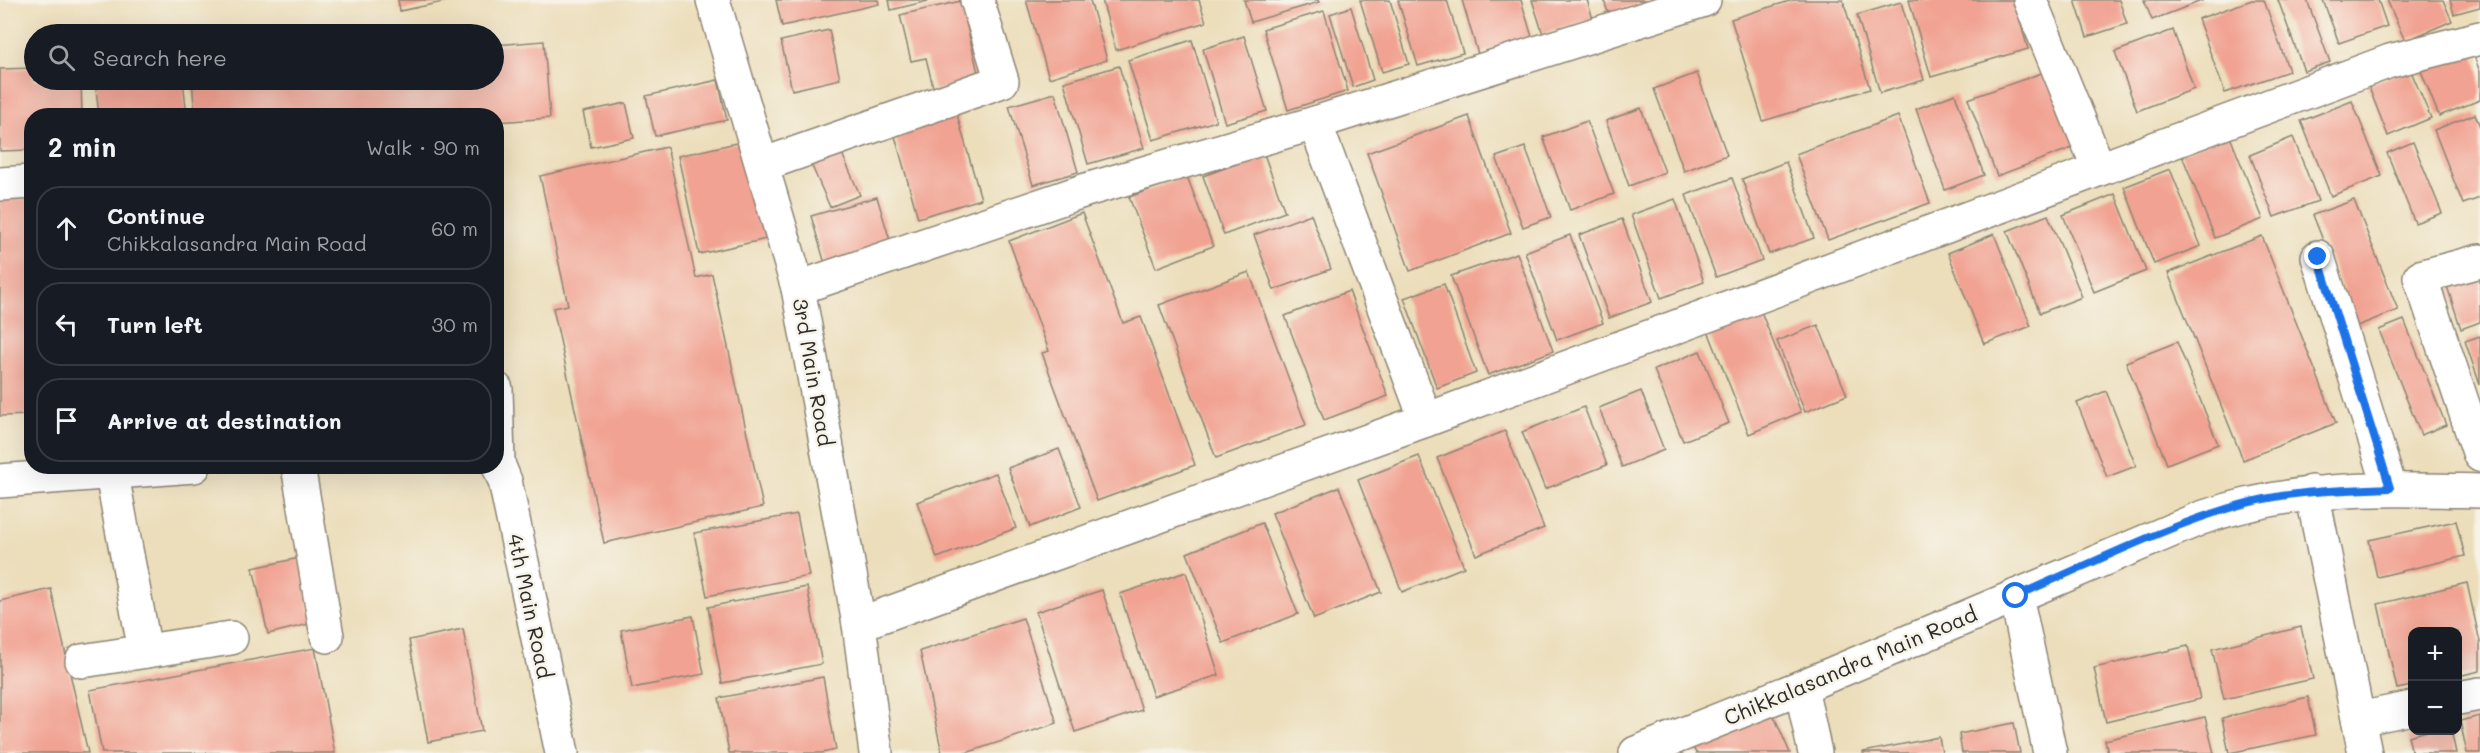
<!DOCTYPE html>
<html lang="en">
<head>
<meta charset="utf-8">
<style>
  body { margin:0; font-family:Mali,sans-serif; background:#20242c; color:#f1f3f6 }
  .controls { position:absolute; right:18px; bottom:18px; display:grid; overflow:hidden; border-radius:12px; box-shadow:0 6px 24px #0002 }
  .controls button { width:54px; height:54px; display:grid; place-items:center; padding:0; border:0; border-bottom:2px solid #363941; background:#171b24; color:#f1f3f6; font:30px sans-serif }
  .stop { position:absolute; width:18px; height:18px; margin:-14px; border:4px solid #1a73e8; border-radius:50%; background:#fff }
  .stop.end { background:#1a73e8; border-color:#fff; box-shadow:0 2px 6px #0008 }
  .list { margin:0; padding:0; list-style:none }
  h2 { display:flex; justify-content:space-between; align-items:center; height:78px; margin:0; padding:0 24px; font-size:26px }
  h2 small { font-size:20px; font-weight:400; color:#9ea1a6 }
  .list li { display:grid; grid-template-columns:39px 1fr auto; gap:18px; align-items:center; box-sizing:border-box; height:84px; margin:0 12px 12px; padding:0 12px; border:2px solid #363941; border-radius:24px }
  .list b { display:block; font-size:22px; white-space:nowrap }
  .list p { margin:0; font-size:20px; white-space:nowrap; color:#9ea1a6 }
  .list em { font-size:20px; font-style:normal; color:#9ea1a6 }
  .icon { flex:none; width:33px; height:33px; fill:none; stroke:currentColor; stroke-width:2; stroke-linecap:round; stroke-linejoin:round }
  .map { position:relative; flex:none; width:2480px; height:753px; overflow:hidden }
  .search { position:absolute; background:#171b24; box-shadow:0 6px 24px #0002; left:24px; top:24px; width:480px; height:66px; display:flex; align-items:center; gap:15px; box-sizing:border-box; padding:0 21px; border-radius:33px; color:#9ea1a6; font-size:22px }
  .panel { position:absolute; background:#171b24; box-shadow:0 6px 24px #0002; left:24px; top:108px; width:480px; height:366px; border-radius:24px }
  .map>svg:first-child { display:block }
  .building { fill:#f1a292 }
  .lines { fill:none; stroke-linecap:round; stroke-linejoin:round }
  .minor-casing { stroke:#8c8473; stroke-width:36 }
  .minor { stroke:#fff; stroke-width:33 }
  .route { stroke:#1a73e8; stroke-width:8 }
  .labels { text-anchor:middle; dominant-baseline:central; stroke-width:5; stroke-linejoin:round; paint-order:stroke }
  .street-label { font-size:21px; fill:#2b2b2b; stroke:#f7f3e8 }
</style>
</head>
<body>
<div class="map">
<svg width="2480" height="753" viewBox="0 0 2480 753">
  <rect width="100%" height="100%" fill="#f7f3e8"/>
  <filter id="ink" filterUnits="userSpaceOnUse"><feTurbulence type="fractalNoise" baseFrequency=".0167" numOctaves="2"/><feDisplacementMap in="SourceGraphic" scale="12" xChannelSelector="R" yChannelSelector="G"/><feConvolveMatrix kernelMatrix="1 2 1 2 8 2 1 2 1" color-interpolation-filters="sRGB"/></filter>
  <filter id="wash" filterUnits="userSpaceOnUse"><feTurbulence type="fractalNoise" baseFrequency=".008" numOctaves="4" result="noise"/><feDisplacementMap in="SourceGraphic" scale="24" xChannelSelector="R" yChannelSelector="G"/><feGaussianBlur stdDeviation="1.35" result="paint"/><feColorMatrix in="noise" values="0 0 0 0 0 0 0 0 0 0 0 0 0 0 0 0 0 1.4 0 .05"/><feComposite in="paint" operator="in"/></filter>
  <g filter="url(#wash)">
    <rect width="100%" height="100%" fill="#ecdebb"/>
    <g id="blocks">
      <g class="building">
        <path d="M398,0H448V1L400,11Z"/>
        <path d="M776,0H878L879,4L782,26Z"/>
        <path d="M889,0H928V1L891,10Z"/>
        <path d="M1026,0H1090L1107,60L1049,78Z"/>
        <path d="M1102,0H1199L1206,22L1116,50Z"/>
        <path d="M1244,0H1318L1319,2L1251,22Z"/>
        <path d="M1360,0H1390L1409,64L1382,72Z"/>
        <path d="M1398,0H1447L1463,53L1418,66Z"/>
        <path d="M1462,0H1521L1532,37L1478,54Z"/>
        <path d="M1532,0H1587L1593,19L1543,34Z"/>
        <path d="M1604,0H1650L1608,13Z"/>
        <path d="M1793,0H1843L1870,89L1763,121L1731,19Z"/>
        <path d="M1909,0H2014L2028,49L1931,77Z"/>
        <path d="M2075,0H2119L2127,24L2087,37Z"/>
        <path d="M2144,0H2204L2152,20Z"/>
        <path d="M2252,0H2264L2289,71L2225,93L2198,19Z"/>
        <path d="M2278,0H2307L2330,62L2304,71Z"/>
        <path d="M2323,0H2378L2387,26L2339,43Z"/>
        <path d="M2387,0H2443L2452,21L2405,41Z"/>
        <path d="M2450,0H2480V7L2454,14Z"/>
        <path d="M961,1L980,81L934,91L926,58L911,61L900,15Z"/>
        <path d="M1901,2L1924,80L1880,93L1857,15Z"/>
        <path d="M1351,7L1373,80L1353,87L1330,14Z"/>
        <path d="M1324,11L1348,91L1288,110L1263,29Z"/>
        <path d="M829,30L840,79L792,90L781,41Z"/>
        <path d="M2173,30L2194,89L2137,111L2115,52Z"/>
        <path d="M1244,36L1267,111L1225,123L1203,49Z"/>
        <path d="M1192,40L1216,121L1153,140L1128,60Z"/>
        <path d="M544,41L550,118L496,122V116H195L192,80H494V45Z"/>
        <path d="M2472,51L2480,72V100L2439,116L2421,71Z"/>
        <path d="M1119,66L1144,148L1088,164L1064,82Z"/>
        <path d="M34,68V80H81L82,116H32V150L0,151V69Z"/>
        <path d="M2410,69L2431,118L2388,136L2368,85Z"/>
        <path d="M2050,70L2077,146L1997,176L1968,99Z"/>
        <path d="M1697,73L1727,155L1684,171L1654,89Z"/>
        <path d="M95,80H183L187,116H99Z"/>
        <path d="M718,80L727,120L655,136L646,96Z"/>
        <path d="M1055,93L1078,172L1033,185L1009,106Z"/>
        <path d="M1955,94L1984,175L1945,190L1916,109Z"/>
        <path d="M2352,101L2382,176L2331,196L2301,121Z"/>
        <path d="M626,103L634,138L591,147L583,112Z"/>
        <path d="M1641,108L1665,172L1629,186L1606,121Z"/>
        <path d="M956,111L981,199L918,218L893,129Z"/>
        <path d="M2475,114L2480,127V198L2463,204L2434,130Z"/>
        <path d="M1469,116L1511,233L1410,271L1367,153Z"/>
        <path d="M1898,116L1930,203L1828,240L1796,154Z"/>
        <path d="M1587,121L1614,194L1570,210L1543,137Z"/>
        <path d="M2229,134L2263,219L2215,238L2181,153Z"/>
        <path d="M2293,137L2318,201L2274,217L2250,155Z"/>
        <path d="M750,140L771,238L699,254L678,156Z"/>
        <path d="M837,142L860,195L830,207L807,155Z"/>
        <path d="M2413,142L2442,213L2415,223L2387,153Z"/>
        <path d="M667,147L696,278L712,274L763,507L604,543L553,308L568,305L540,176Z"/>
        <path d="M1525,147L1551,217L1523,227L1496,157Z"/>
        <path d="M1264,154L1285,212L1224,235L1203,176Z"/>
        <path d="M1786,162L1814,238L1769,254L1742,179Z"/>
        <path d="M2170,169L2201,246L2154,264L2124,187Z"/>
        <path d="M1187,176L1213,246L1156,268L1129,197Z"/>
        <path d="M1732,178L1762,260L1716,277L1686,195Z"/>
        <path d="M2115,194L2146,271L2094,292L2063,215Z"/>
        <path d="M877,197L892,247L826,267L811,216Z"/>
        <path d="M32,198V415L0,416V199Z"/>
        <path d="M1675,199L1704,282L1661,298L1631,215Z"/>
        <path d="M2354,200L2398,310L2357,326L2313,215Z"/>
        <path d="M1082,213L1123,323L1141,317L1195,465L1097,501L1042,353L1049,351L1009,241Z"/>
        <path d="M1311,214L1331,269L1274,290L1254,235Z"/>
        <path d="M2048,215L2082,297L2040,313L2007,231Z"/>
        <path d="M1622,219L1652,302L1609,318L1579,235Z"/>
        <path d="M1994,234L2031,326L1984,344L1948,253Z"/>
        <path d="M1570,235L1603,323L1557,340L1525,252Z"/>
        <path d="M2262,236L2336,423L2243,460L2168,273Z"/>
        <path d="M1517,253L1553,351L1488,375L1451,276Z"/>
        <path d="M2480,268V322L2461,329L2445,280Z"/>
        <path d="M1249,272L1306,425L1216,458L1159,305Z"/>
        <path d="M1444,284L1476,373L1437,388L1404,298Z"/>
        <path d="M1349,291L1388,396L1324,420L1285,316Z"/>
        <path d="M1760,309L1801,412L1749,434L1708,331Z"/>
        <path d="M2404,320L2446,425L2421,435L2379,330Z"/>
        <path d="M1818,325L1847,395L1805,412L1777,341Z"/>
        <path d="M2480,336V385L2465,341Z"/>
        <path d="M2177,342L2218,444L2167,464L2126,362Z"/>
        <path d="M1700,351L1729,423L1683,441L1654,370Z"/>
        <path d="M1641,391L1664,450L1622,467L1599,408Z"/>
        <path d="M2106,391L2136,466L2107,477L2077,403Z"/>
        <path d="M1584,407L1607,465L1545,489L1522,432Z"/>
        <path d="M1505,431L1544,528L1476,555L1437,458Z"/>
        <path d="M1059,449L1081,507L1030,527L1008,468Z"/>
        <path d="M1419,456L1464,567L1402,592L1358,480Z"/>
        <path d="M996,473L1016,528L937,558L917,502Z"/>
        <path d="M1339,487L1381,592L1314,619L1272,513Z"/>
        <path d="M797,514L809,576L707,596L694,533Z"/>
        <path d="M2456,521L2465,556L2377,577L2369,540Z"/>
        <path d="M1262,523L1298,614L1223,643L1187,553Z"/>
        <path d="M299,558L313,623L268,634L253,568Z"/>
        <path d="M1186,572L1219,675L1153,696L1120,594Z"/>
        <path d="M2467,583L2480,642V671L2458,676V632H2412V686L2397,689L2378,604Z"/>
        <path d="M807,587L822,664L722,683L708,607Z"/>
        <path d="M51,589L88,753H0V601Z"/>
        <path d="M1102,590L1142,710L1075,732L1036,612Z"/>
        <path d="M693,616L704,674L632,688L621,630Z"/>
        <path d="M1023,618L1057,723L966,753H942L920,651Z"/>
        <path d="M2301,627L2313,679L2224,699L2212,649Z"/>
        <path d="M463,629L482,731L428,742L409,640Z"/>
        <path d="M2188,646L2200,699L2106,722L2094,668Z"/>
        <path d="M315,648L335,753H102L90,690Z"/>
        <path d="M823,677L836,750L822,753H729L719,698Z"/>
        <path d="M2308,697L2316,735L2229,753L2222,718Z"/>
        <path d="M1771,709L1790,753H1696L1691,744Z"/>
        <path d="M2480,716V753H2467L2460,721Z"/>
        <path d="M2205,717L2214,753H2108L2105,740Z"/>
        <path d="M2014,723L2020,753H1962L1959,734Z"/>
        <path d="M2431,730H2451L2456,753H2412L2408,736Z"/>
        <path d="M1939,737L1942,753H1863V752Z"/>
      </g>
    </g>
  </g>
  <g filter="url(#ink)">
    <use href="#blocks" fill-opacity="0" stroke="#8c8473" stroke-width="1.5"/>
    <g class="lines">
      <defs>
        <g id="minor">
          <path d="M713,0L798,288L859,624L876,753"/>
          <path d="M2030,0L2099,169"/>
          <path d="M1315,123L1426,420"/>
          <path d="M762,165L1002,81L977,0"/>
          <path d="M0,184L32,182"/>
          <path d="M2318,257L2390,488"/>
          <path d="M2480,261L2420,277L2480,455"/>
          <path d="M798,288L1086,190L1315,123L1704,0"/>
          <path d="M496,389L498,462"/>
          <path d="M496,459L505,481L562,753"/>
          <path d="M298,466L327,636"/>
          <path d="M112,475L145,651"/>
          <path d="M0,481L194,466"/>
          <path d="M2312,492L2365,753"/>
          <path d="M2016,596L2050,753"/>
          <path d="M859,624L1426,420L2390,61L2480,38"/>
          <path d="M82,661L231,638"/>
          <path d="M1801,687L1815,753"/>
          <path d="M2458,698L2480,694"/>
          <path d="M2359,719L2412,708"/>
          <path d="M1636,753L1801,687L2201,518C2299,485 2379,489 2480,491"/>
        </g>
      </defs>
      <use href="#minor" class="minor-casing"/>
      <use href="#minor" class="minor"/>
    </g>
  </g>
  <g class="lines" filter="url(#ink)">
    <path class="route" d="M2016,596C2089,565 2161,528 2236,506C2286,491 2338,490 2390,488L2318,257"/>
  </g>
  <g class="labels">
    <g class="street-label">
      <text transform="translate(814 372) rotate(80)">3rd Main Road</text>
      <text transform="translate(531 606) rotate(78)">4th Main Road</text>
      <text transform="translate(1850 665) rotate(-23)">Chikkalasandra Main Road</text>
    </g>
  </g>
</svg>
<div class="controls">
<button>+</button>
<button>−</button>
</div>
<div class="stop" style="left:2016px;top:596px"></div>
<div class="stop end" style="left:2318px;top:257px"></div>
<div class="search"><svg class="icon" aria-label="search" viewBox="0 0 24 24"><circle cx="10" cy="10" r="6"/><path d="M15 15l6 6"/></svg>Search here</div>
<section class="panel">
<h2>2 min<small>Walk · 90 m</small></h2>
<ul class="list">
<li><svg class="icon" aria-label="ahead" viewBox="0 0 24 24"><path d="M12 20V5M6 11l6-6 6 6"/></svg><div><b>Continue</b><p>Chikkalasandra Main Road</p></div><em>60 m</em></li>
<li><svg class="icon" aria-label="left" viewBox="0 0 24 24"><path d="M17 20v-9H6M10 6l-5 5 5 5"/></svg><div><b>Turn left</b></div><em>30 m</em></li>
<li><svg class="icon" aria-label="arrive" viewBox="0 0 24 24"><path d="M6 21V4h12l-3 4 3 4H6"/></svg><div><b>Arrive at destination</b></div></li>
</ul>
</section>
</div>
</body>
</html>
